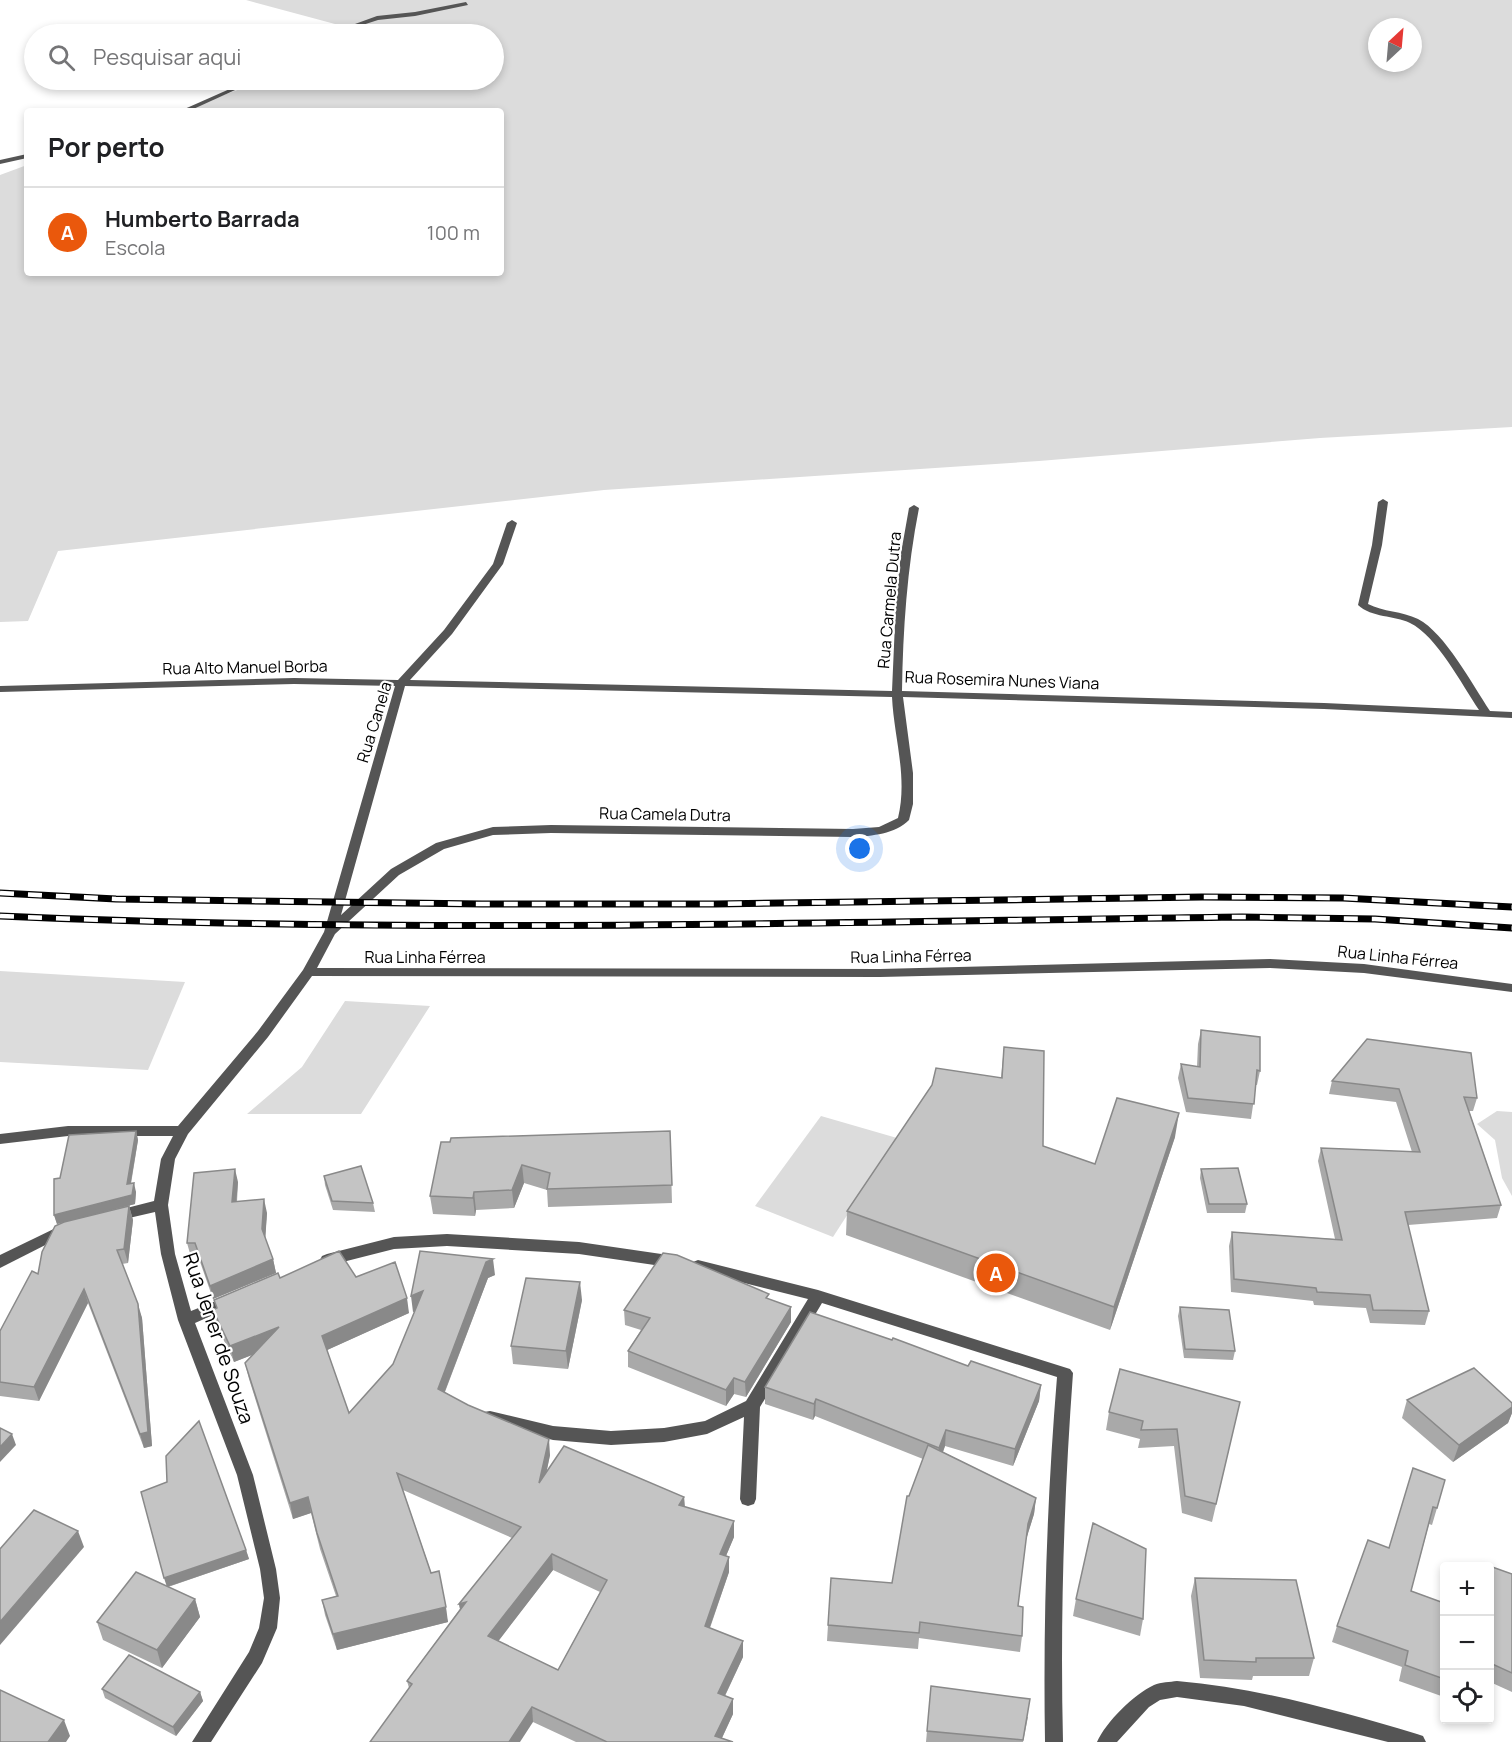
<!DOCTYPE html>
<html lang="pt">
<head>
<meta charset="utf-8">
<style>
  body { margin:0; font-family:Manrope,sans-serif; background:#f2f2f2; color:#202124 }
  .controls { position:absolute; right:18px; bottom:18px; display:grid; overflow:hidden; border-radius:6px; box-shadow:0 3px 9px #0003 }
  .controls button { width:54px; height:54px; display:grid; place-items:center; padding:0; border:0; border-bottom:2px solid #e0e0e0; background:#fff; color:#202124; font:30px sans-serif }
  .compass { position:absolute; left:1368px; top:18px; width:54px; height:54px; border-radius:50%; background:#fff; box-shadow:0 3px 9px #0003; rotate:26deg }
  .you { position:absolute; left:860px; top:849px; width:21px; height:21px; margin:-15px; border:4px solid #fff; border-radius:50%; background:#1a73e8; box-shadow:0 0 0 9px #1a73e833 }
  .badge { display:grid; place-items:center; width:39px; height:39px; border-radius:50%; background:#ea580c; color:#fff; font-size:20px; font-weight:700 }
  .pin { position:absolute; translate:-50% -50%; border:3px solid #fff; box-shadow:0 2px 6px #0006 }
  .list { margin:0; padding:0; list-style:none }
  h2 { display:flex; justify-content:space-between; align-items:center; height:78px; margin:0; padding:0 24px; font-size:26px }
  h2 small { font-size:20px; font-weight:400; color:#757577 }
  .list li { display:grid; grid-template-columns:39px 1fr auto; gap:18px; align-items:center; box-sizing:border-box; height:90px; padding:0 24px; border-top:2px solid #e0e0e0 }
  .list b { display:block; font-size:22px; white-space:nowrap }
  .list p { margin:0; font-size:20px; white-space:nowrap; color:#757577 }
  .list em { font-size:20px; font-style:normal; color:#757577 }
  .icon { flex:none; width:33px; height:33px; fill:none; stroke:currentColor; stroke-width:2; stroke-linecap:round; stroke-linejoin:round }
  .map { position:relative; flex:none; width:1512px; height:1742px; overflow:hidden }
  .search { position:absolute; background:#fff; box-shadow:0 3px 9px #0003; left:24px; top:24px; width:480px; height:66px; display:flex; align-items:center; gap:15px; box-sizing:border-box; padding:0 21px; border-radius:33px; color:#757577; font-size:22px }
  .panel { position:absolute; background:#fff; box-shadow:0 3px 9px #0003; left:24px; top:108px; width:480px; height:168px; border-radius:6px }
  .map>svg:first-child { display:block }
  .green { fill:#dcdcdc; fill-rule:evenodd }
  .lines { fill:none; stroke-linecap:round; stroke-linejoin:round }
  .minor { fill:#555; fill-rule:evenodd }
  .rail-casing { stroke:#000; stroke-width:7 }
  .rail { stroke:#fff; stroke-width:4.5; stroke-dasharray:14; stroke-linecap:butt }
  .wall { fill:#a9a9a9; fill-rule:evenodd }
  .shaded-wall { fill:#898989 }
  .building { fill:#c4c4c4; stroke:#898989; stroke-width:1.5; fill-rule:evenodd }
  .labels { text-anchor:middle; dominant-baseline:central; stroke-width:4.5; stroke-linejoin:round; paint-order:stroke }
  .street-label { font-size:16px; fill:#000; stroke:#fff }
  .near-street-label { font-size:20px; fill:#000; stroke:#fff }
</style>
</head>
<body>
<div class="map">
<svg width="1512" height="1742" viewBox="0 0 1512 1742">
  <rect width="100%" height="100%" fill="#fff"/>
  <g class="green">
    <path d="M246,0H1512V427L1320,438L1039,461L604,490L58,551L28,621L0,622V175L27,165V273H501V111H178L266,80H494V34H367L361,31ZM1377,27H1413V63H1377Z"/>
    <path d="M0,971L185,982L148,1070L0,1062Z"/>
    <path d="M345,1001L430,1006L361,1114H247L302,1067Z"/>
    <path d="M1497,1111L1512,1112V1196L1502,1178L1495,1140L1477,1124Z"/>
    <path d="M821,1116L897,1138L833,1237L755,1206Z"/>
  </g>
  <g class="lines">
    <g class="minor">
      <path d="M466,2L468,5L415,16L378,20L341,32L342,34H336L333,32L377,16L415,12Z"/>
      <path d="M250,80H257L189,111H180Z"/>
      <path d="M27,154V158L0,164V160Z"/>
      <path d="M1383,499L1388,502L1382,545L1368,604C1383,612 1402,611 1418,619C1445,633 1472,684 1490,711L1512,712V718L1324,709L903,697L913,773V804L909,820C895,834 872,836 853,837L551,833L493,835L444,849L399,875L335,934L317,968L880,969L1270,959L1364,964L1512,984V992L1364,973L1270,968L880,977L312,976L268,1037L188,1134L175,1159L168,1205L175,1254L191,1311L231,1295L236,1297L238,1301L236,1305L195,1323L253,1475L276,1569L280,1598L277,1628L262,1663L211,1742H192L249,1652L259,1628L264,1598L260,1569L237,1475L178,1320L161,1254L155,1212L116,1221L111,1220L109,1216L111,1212L154,1201L161,1159L173,1136H68L0,1144V1134L68,1126H178L258,1031L303,970L324,932L395,686L294,684L0,692V686L294,678L398,680L444,630L493,564L507,523L512,520L517,523L503,564L452,634L410,680L892,691L896,600L901,553L909,508L914,505L919,508C907,569 903,629 902,691L1324,703L1479,710C1462,685 1437,636 1410,623C1394,615 1372,618 1358,605L1372,545L1378,502ZM405,686L892,697C894,738 908,777 898,818L879,827L853,829L551,825L493,827L436,843L391,869L341,915Z"/>
      <path d="M64,1224L69,1225L71,1229L69,1233L0,1268V1255Z"/>
      <path d="M447,1234L579,1242L675,1256L680,1258L682,1262L680,1266L675,1268L579,1254L447,1246L394,1249L327,1266L322,1264L320,1260L322,1256L327,1254L394,1237Z"/>
      <path d="M698,1260L818,1290L1070,1369L1073,1373C1064,1496 1060,1619 1063,1742H1045C1043,1620 1047,1498 1057,1377L822,1303L760,1407L756,1499L754,1504L748,1506L742,1504L740,1499L744,1417L707,1434L664,1442L611,1445L553,1440L484,1422L482,1417L484,1412L490,1411L553,1426L611,1431L664,1428L705,1421L746,1401L808,1299L693,1270L691,1266L693,1262Z"/>
      <path d="M1177,1681C1259,1688 1339,1711 1417,1734L1423,1736L1426,1742H1388L1244,1706L1177,1697L1160,1700L1149,1707L1117,1742H1097C1106,1722 1134,1694 1154,1685C1161,1682 1170,1682 1177,1681Z"/>
    </g>
    <defs>
      <g id="rail">
        <path d="M0,893L116,899L482,904H715L1202,897L1343,898L1512,907"/>
        <path d="M0,916C414,934 828,922 1242,917L1375,919L1512,928"/>
      </g>
    </defs>
    <use href="#rail" class="rail-casing"/>
    <use href="#rail" class="rail"/>
  </g>
  <g class="wall">
    <path d="M1201,1030L1260,1071L1257,1085H1256L1251,1119L1186,1112L1178,1078L1181,1064L1197,1067L1198,1044Z"/>
    <path d="M1004,1047L1043,1146L1095,1164L1175,1137L1110,1330L846,1235L847,1211L932,1085L1001,1078Z"/>
    <path d="M1332,1081L1477,1098L1473,1111H1469L1501,1205L1497,1218L1408,1225L1429,1311L1425,1325L1370,1323L1366,1308L1314,1305L1313,1301L1231,1292L1229,1246L1232,1232L1335,1239L1318,1161L1321,1148L1412,1152L1396,1102L1329,1094Z"/>
    <path d="M136,1131L138,1140L131,1184L136,1192L135,1204L73,1220L129,1206L133,1220L128,1263L122,1264L142,1318L152,1446L144,1448L88,1303L39,1401L0,1396V1331L38,1274L63,1222L57,1224L54,1215L60,1178Z"/>
    <path d="M670,1131L672,1203L548,1207L547,1190L524,1183L514,1208L476,1210L475,1216L433,1214L430,1196L450,1142Z"/>
    <path d="M1201,1169L1247,1204L1245,1213H1207L1200,1178Z"/>
    <path d="M324,1176L373,1203L375,1212L333,1210L325,1185Z"/>
    <path d="M238,1182L237,1202L267,1213L265,1238L273,1259L276,1273L213,1299L198,1256L191,1257L187,1243Z"/>
    <path d="M420,1251L495,1275L488,1278L445,1392L550,1455L546,1473L684,1497L685,1507L734,1537L726,1556L729,1557V1572L710,1628L743,1641V1657L725,1696L733,1699V1714L722,1738L733,1742H576L533,1722L409,1688L407,1681L460,1609L459,1604L512,1538L403,1490L448,1622L337,1650L325,1615L322,1600L336,1596L320,1549L311,1513L293,1519L249,1379L245,1363L254,1354L234,1362L217,1326L213,1310L217,1309L214,1300L280,1278L356,1277L409,1313L327,1350L349,1413L393,1364L415,1311L413,1312ZM553,1570L600,1592L558,1670L498,1641Z"/>
    <path d="M769,1299L791,1307V1322L746,1397L734,1394L726,1406L628,1367V1351L641,1330L625,1325L624,1310Z"/>
    <path d="M582,1300L568,1369L513,1364L511,1346Z"/>
    <path d="M1180,1307L1235,1351L1233,1360L1184,1358L1178,1316Z"/>
    <path d="M968,1366L1041,1385L1039,1401L1013,1466L945,1446L943,1452L1036,1498L1034,1514L1026,1539L1018,1606L1022,1636L1020,1652L919,1638L918,1649L827,1641L828,1625L892,1583L909,1496L923,1459L815,1416L813,1420L765,1404V1387Z"/>
    <path d="M1407,1400L1512,1403V1413L1508,1423L1453,1462L1402,1418Z"/>
    <path d="M1240,1402L1212,1522L1182,1513L1174,1446L1138,1448L1140,1439L1106,1430L1109,1412Z"/>
    <path d="M1413,1468L1437,1508L1432,1525L1429,1524L1411,1591L1444,1603V1697L1399,1681L1402,1667L1332,1642L1337,1626L1389,1548Z"/>
    <path d="M246,1550L249,1559L168,1587L195,1599L200,1617L162,1668L103,1640L97,1622L167,1587Z"/>
    <path d="M1490,1566L1512,1574V1692L1490,1682Z"/>
    <path d="M1195,1578L1314,1658L1309,1676H1253L1252,1680L1200,1678L1191,1596Z"/>
    <path d="M1076,1599L1143,1619L1140,1636L1073,1616Z"/>
    <path d="M931,1686L1028,1717L1023,1742H926Z"/>
    <path d="M102,1689L200,1692L203,1701L176,1736L105,1698Z"/>
  </g>
  <g class="shaded-wall">
    <path d="M1179,1113L1175,1137L1110,1330L1114,1307Z"/>
    <path d="M136,1131L138,1140L129,1193L127,1184Z"/>
    <path d="M522,1165L524,1183L514,1208L512,1190Z"/>
    <path d="M235,1169L238,1182L235,1216L232,1202Z"/>
    <path d="M134,1183L136,1192L135,1204L57,1224L54,1215Z"/>
    <path d="M474,1192L476,1210L475,1216L473,1198Z"/>
    <path d="M264,1199L267,1213L265,1243L262,1229Z"/>
    <path d="M129,1206L133,1220L128,1263L124,1249Z"/>
    <path d="M273,1259L276,1273L213,1299L210,1286Z"/>
    <path d="M493,1259L495,1275L488,1278L440,1404L438,1389L486,1262Z"/>
    <path d="M580,1282L582,1300L568,1369L566,1351Z"/>
    <path d="M84,1289L88,1303L39,1401L34,1387Z"/>
    <path d="M423,1291L425,1306L413,1312L411,1296Z"/>
    <path d="M407,1298L409,1313L325,1351L322,1336Z"/>
    <path d="M138,1304L142,1318L152,1446L144,1448L140,1434Z"/>
    <path d="M791,1307V1322L746,1397L745,1382Z"/>
    <path d="M279,1327L283,1343L234,1362L230,1346Z"/>
    <path d="M734,1378V1394L726,1406V1390Z"/>
    <path d="M1041,1385L1039,1401L1013,1466L1015,1449Z"/>
    <path d="M816,1399L815,1416L813,1420L814,1404Z"/>
    <path d="M1512,1407V1413L1508,1423L1453,1462L1459,1445Z"/>
    <path d="M946,1430L945,1446L938,1465L939,1448Z"/>
    <path d="M12,1434L16,1445L0,1462V1447Z"/>
    <path d="M549,1439L550,1455L541,1499L539,1483Z"/>
    <path d="M308,1497L311,1513L293,1519L290,1503Z"/>
    <path d="M684,1497L685,1513L679,1505Z"/>
    <path d="M1036,1498L1034,1514L1026,1540L1028,1524Z"/>
    <path d="M734,1521V1537L720,1570V1554Z"/>
    <path d="M78,1531L84,1547L0,1645V1622Z"/>
    <path d="M246,1550L249,1559L167,1587L164,1578Z"/>
    <path d="M552,1554L553,1570L490,1652L488,1636Z"/>
    <path d="M729,1557V1572L705,1641V1626Z"/>
    <path d="M195,1599L200,1617L162,1668L157,1650Z"/>
    <path d="M466,1602L462,1619L459,1604Z"/>
    <path d="M446,1607L448,1622L337,1650L333,1634Z"/>
    <path d="M743,1641V1657L719,1708L718,1693Z"/>
    <path d="M200,1692L203,1701L176,1736L173,1727Z"/>
    <path d="M733,1699V1714L720,1742L715,1736Z"/>
    <path d="M532,1707L533,1722L520,1742H509Z"/>
    <path d="M64,1720L70,1736L66,1742H48Z"/>
  </g>
  <g class="building">
    <path d="M1201,1030L1260,1037V1071L1257,1070L1254,1104L1188,1098L1181,1064L1200,1067Z"/>
    <path d="M1367,1039L1471,1053L1477,1098L1464,1097L1501,1205L1405,1212L1429,1311L1373,1310L1370,1295L1317,1292L1316,1288L1234,1279L1232,1232L1342,1240L1321,1148L1420,1152L1399,1089L1332,1081Z"/>
    <path d="M1004,1047L1044,1051L1043,1146L1095,1164L1117,1098L1179,1113L1114,1307L847,1211L932,1085L936,1068L1002,1078Z"/>
    <path d="M136,1131L127,1184L134,1183L132,1195L54,1215V1179L60,1178L69,1135Z"/>
    <path d="M670,1131L672,1185L547,1189L550,1173L522,1165L512,1190L474,1192L473,1198L430,1196L441,1142H450L451,1138Z"/>
    <path d="M361,1166L373,1203L332,1201L324,1176Z"/>
    <path d="M1238,1168L1247,1204H1209L1201,1169Z"/>
    <path d="M235,1169L232,1202L264,1199L262,1229L273,1259L210,1286L195,1243H187L194,1173Z"/>
    <path d="M129,1206L124,1249L117,1250L138,1304L148,1432L140,1434L84,1289L34,1387L0,1382V1331L32,1271L38,1274L42,1252L55,1226L64,1222Z"/>
    <path d="M339,1251L356,1277L395,1262L407,1298L322,1336L349,1413L393,1364L423,1291L411,1296L420,1251L493,1259L486,1262L438,1389L468,1405L549,1439L539,1483L564,1446L684,1497L679,1505L734,1521L720,1554L729,1557L705,1626L743,1641L718,1693L733,1699L715,1736L733,1742H607L532,1707L509,1742H370L412,1684L407,1681L466,1602L459,1604L521,1527L397,1473L431,1573L439,1571L446,1607L333,1634L322,1600L338,1596L317,1533L308,1497L290,1503L245,1363L279,1327L230,1346L213,1310L217,1308L214,1300L278,1273L280,1278ZM552,1554L607,1580L558,1670L488,1636Z"/>
    <path d="M663,1253L677,1255L769,1294L766,1298L791,1307L745,1382L734,1378L726,1390L628,1351L650,1318L624,1310Z"/>
    <path d="M526,1278L580,1282L566,1351L511,1346Z"/>
    <path d="M1180,1307L1229,1310L1235,1351L1185,1349Z"/>
    <path d="M810,1312L892,1340L893,1338L968,1366L971,1361L1041,1385L1015,1449L946,1430L939,1448L816,1399L814,1404L765,1387Z"/>
    <path d="M1474,1368L1512,1403V1407L1459,1445L1407,1400Z"/>
    <path d="M1120,1369L1240,1402L1216,1504L1185,1496L1177,1429L1141,1430L1143,1421L1109,1412Z"/>
    <path d="M199,1421L246,1550L164,1578L141,1492L167,1482L166,1456Z"/>
    <path d="M0,1428L12,1434L0,1447Z"/>
    <path d="M928,1445L1036,1498L1028,1524L1018,1606L1023,1607L1022,1636L920,1622L919,1633L828,1625L831,1578L892,1583L907,1496H909Z"/>
    <path d="M1413,1468L1445,1480L1437,1508L1433,1507L1411,1591L1444,1603V1679L1405,1665L1408,1651L1337,1626L1368,1540L1389,1548Z"/>
    <path d="M34,1510L78,1531L0,1622V1549Z"/>
    <path d="M1093,1523L1146,1549L1143,1619L1076,1599Z"/>
    <path d="M1481,1563L1512,1574V1673L1490,1663V1566H1480Z"/>
    <path d="M136,1572L195,1599L157,1650L97,1622Z"/>
    <path d="M1195,1578L1296,1580L1314,1658H1256V1662L1204,1660Z"/>
    <path d="M129,1655L200,1692L173,1727L102,1689Z"/>
    <path d="M931,1686L1030,1699L1023,1740L927,1731Z"/>
    <path d="M0,1690L64,1720L48,1742H0Z"/>
  </g>
  <g class="labels">
    <g class="street-label">
      <text transform="translate(889 600) rotate(-85)">Rua Carmela Dutra</text>
      <text transform="translate(245 667) rotate(-1)">Rua Alto Manuel Borba</text>
      <text transform="translate(1002 680) rotate(2)">Rua Rosemira Nunes Viana</text>
      <text transform="translate(374 722) rotate(-73)">Rua Canela</text>
      <text transform="translate(665 814) rotate(1)">Rua Camela Dutra</text>
      <text transform="translate(911 956) rotate(-1)">Rua Linha Férrea</text>
      <text x="425" y="957">Rua Linha Férrea</text>
      <text transform="translate(1398 957) rotate(6)">Rua Linha Férrea</text>
    </g>
    <g class="near-street-label">
      <text transform="translate(219 1338) rotate(71)">Rua Jener de Souza</text>
    </g>
  </g>
</svg>
<div class="controls">
<button>+</button>
<button>−</button>
<button><svg class="icon" aria-label="locate" viewBox="0 0 24 24"><circle cx="12" cy="12" r="6"/><path d="M12 2v4M12 18v4M2 12h4M18 12h4"/></svg></button>
</div>
<svg class="compass" viewBox="-18 -18 36 36"><path d="M0-13l5 13h-10z" fill="#e53935"/><path d="M0 13l5-13h-10z" fill="#757577"/></svg>
<div class="you"></div>
<div class="pin badge" style="left:996px;top:1273px">A</div>
<div class="search"><svg class="icon" aria-label="search" viewBox="0 0 24 24"><circle cx="10" cy="10" r="6"/><path d="M15 15l6 6"/></svg>Pesquisar aqui</div>
<section class="panel">
<h2>Por perto<small></small></h2>
<ul class="list">
<li><span class="badge">A</span><div><b>Humberto Barrada</b><p>Escola</p></div><em>100 m</em></li>
</ul>
</section>
</div>
</body>
</html>
